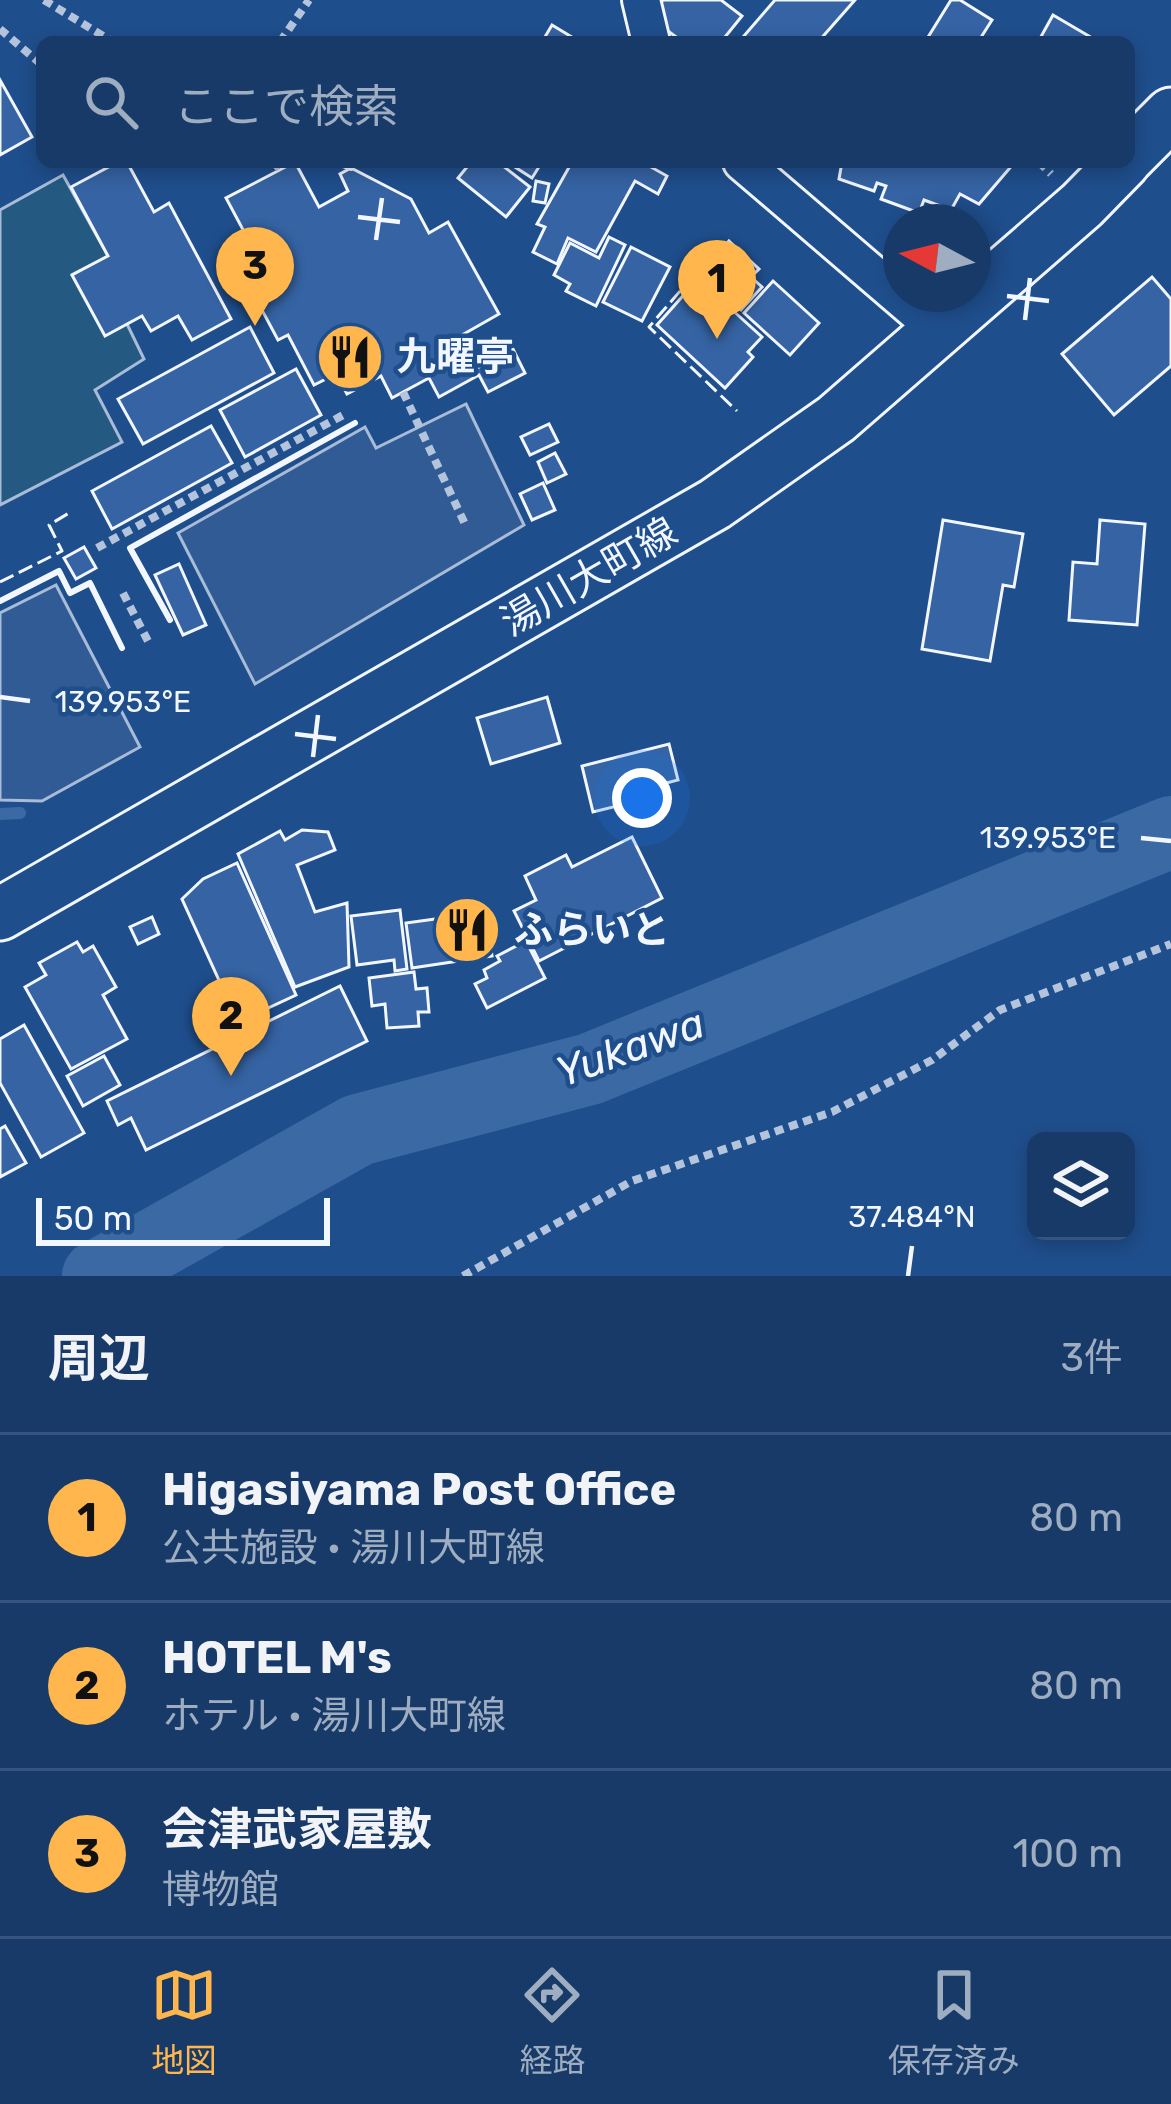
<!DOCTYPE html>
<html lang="ja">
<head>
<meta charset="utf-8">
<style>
  body { margin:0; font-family:Rubik,"Noto Sans JP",sans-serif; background:#20416f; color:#f1f3f6 }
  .controls { position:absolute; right:36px; bottom:36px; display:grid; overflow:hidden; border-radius:18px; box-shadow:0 6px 18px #0003 }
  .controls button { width:108px; height:108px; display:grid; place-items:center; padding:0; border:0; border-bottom:3px solid #36547d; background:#173a69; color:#f1f3f6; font:60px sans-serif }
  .compass { position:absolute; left:883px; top:204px; width:108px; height:108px; border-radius:50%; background:#173a69; box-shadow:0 6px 18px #0003; rotate:277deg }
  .scale { position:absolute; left:36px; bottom:30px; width:294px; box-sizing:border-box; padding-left:12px; border:6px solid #f2f6ff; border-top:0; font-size:33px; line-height:42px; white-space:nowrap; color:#f2f6ff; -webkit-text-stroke:9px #1f4e8c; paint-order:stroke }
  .you { position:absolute; left:642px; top:798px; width:42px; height:42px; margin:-30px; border:9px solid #fff; border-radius:50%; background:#1a73e8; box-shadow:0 0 0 18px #1a73e833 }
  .badge { display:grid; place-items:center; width:78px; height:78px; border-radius:50%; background:#ffb74d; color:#111; font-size:39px; font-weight:700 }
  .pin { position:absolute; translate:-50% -99px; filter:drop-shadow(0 3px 6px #0008) }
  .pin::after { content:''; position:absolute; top:63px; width:42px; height:36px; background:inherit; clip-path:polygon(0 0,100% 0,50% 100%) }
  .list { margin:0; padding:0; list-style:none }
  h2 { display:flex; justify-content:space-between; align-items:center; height:156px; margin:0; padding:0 48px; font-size:51px }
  h2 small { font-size:39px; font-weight:400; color:#9eadc0 }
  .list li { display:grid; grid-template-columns:78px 1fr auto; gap:36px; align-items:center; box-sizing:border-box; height:168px; padding:0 48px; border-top:3px solid #36547d }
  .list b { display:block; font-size:45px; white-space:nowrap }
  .list p { margin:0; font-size:39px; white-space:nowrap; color:#9eadc0 }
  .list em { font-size:39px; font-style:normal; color:#9eadc0 }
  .icon { flex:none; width:66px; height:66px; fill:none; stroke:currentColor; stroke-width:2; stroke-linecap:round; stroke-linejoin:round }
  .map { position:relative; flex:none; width:1171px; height:1276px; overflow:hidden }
  .search { position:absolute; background:#173a69; box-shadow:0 6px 18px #0003; left:36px; right:36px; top:36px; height:132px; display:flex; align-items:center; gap:30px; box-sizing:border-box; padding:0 42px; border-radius:18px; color:#9eadc0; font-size:45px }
  .sheet { height:660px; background:#173a69 }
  nav { display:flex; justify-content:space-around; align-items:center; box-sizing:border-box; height:168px; border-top:3px solid #36547d; background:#173a69; font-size:33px; color:#9eadc0 }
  nav a { display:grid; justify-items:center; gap:6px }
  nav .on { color:#ffb74d }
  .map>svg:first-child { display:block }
  .green { fill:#245a82; stroke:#a8bbd7; stroke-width:3 }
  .parking { fill:#305b95; stroke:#a8bbd7; stroke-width:3 }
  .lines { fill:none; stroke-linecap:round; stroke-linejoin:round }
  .stream { stroke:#3b69a3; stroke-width:12 }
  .river { stroke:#3b69a3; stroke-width:72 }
  .building { fill:#3563a3; stroke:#f2f6ff; stroke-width:3 }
  .minor-casing { stroke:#f2f6ff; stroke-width:42 }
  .secondary-casing { stroke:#f2f6ff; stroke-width:57 }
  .path { stroke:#b3c4dc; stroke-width:8; stroke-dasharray:9 6; stroke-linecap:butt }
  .minor { stroke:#1f4e8c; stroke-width:36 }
  .secondary { stroke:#1f4e8c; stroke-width:51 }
  .fence { stroke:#f2f6ff; stroke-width:3; stroke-dasharray:15 6; stroke-linecap:butt }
  .wall { stroke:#f2f6ff; stroke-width:6 }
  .ticks { fill:none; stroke:#f2f6ff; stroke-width:4.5 }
  .labels { text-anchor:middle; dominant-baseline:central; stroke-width:9; stroke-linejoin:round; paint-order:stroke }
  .poi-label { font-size:39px; font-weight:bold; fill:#f2f6ff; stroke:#1f4e8c; text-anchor:start }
  .street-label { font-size:39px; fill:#f2f6ff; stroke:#1f4e8c }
  .water-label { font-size:42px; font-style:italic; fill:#f2f6ff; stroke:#1f4e8c }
  .ticks-label { font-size:30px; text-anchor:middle; fill:#f2f6ff; stroke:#1f4e8c; stroke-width:9; stroke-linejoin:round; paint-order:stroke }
</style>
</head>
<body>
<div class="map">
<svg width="1171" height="1276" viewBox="0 0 1171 1276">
  <rect width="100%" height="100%" fill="#1f4e8c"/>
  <path class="green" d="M63,175L108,256L73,274L127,324L144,359L95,390L122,442L0,505V210Z"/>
  <g class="parking">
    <path d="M466,404L524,525L255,684L178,533L365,427L376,448Z"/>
    <path d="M56,585L140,747L42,801L0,800V613Z"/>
  </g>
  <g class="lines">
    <path class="stream" d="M0,814L20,813"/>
    <path class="river" d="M98,1276L358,1130L590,1069L1171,832"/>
  </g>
  <g class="building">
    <path d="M663,0H721L742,16L721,42H683L657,23L655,10Z"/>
    <path d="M775,0H855L818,42H749L743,37Z"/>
    <path d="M951,0H960L992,20L978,42H925Z"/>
    <path d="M1053,15L1099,42H1038Z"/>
    <path d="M552,25L580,42H542Z"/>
    <path d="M0,80L32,137L0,155Z"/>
    <path d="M118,162H127L154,212L169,203L231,319L192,340L178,316L151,331L142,316L105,336L72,275L108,256L71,187Z"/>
    <path d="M295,162L319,207L348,191L340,174L351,168L411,199L429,233L448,222L499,314L462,335L479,367L513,349L525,373L488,392L479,375L439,397L429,378L392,398L381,376L347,394L336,374L314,385L288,335L278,340L247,282L274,268L265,249L256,254L226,198Z"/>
    <path d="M471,162H498L530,187L506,217L458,178Z"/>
    <path d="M507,162H542L532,178Z"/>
    <path d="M572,162H642L667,176L658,194L635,181L596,252L568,238L557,264L533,252L545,227L537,224Z"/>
    <path d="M842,162H1015L979,204L960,194L951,210L924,200L919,213L881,199L886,186L877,183L874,191L839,179Z"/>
    <path d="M536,181L549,184L545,203L533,201Z"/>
    <path d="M609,237L625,245L596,306L566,291L570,284L554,275L570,243L599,258Z"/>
    <path d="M729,241L759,269L751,277L762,287L741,310L700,273Z"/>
    <path d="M631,247L670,267L642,321L603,302Z"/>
    <path d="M1152,277L1171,299V366L1114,415L1062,354Z"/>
    <path d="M698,279L762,337L748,352L753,357L725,388L657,325Z"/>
    <path d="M773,281L819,323L790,355L744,313Z"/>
    <path d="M250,327L274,373L143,444L118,399Z"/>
    <path d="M296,369L321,415L245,457L220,410Z"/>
    <path d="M549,424L558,442L530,455L521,437Z"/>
    <path d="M211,426L232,463L112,529L92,491Z"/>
    <path d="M555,453L566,474L547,483L538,462Z"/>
    <path d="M543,483L555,510L532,520L520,494Z"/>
    <path d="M943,520L1023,534L1014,587L1003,585L990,661L922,649Z"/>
    <path d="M1100,520L1145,524L1137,625L1069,620L1073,562L1097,564Z"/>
    <path d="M84,547L96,568L76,579L64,558Z"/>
    <path d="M179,564L206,625L183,635L155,575Z"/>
    <path d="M547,697L560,743L491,764L477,718Z"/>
    <path d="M669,744L678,780L640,790L642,800L593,812L582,766Z"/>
    <path d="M302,830L328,832L335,850L297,865L315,912L347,903L349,967L295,987L238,854L280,831L285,840Z"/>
    <path d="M632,837L662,898L539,961L514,911L536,900L525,876L566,855L572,867Z"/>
    <path d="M237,863L296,995L238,1022L182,899L203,879Z"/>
    <path d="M400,910L407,969L395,971L394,960L357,965L351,916Z"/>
    <path d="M486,912L492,956L412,968L406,923Z"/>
    <path d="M152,917L159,934L138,944L130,927Z"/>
    <path d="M526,941L545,978L487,1008L475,984L487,978L484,970L500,961L497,956Z"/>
    <path d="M77,942L83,952L93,946L116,987L103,995L127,1039L71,1069L25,987L46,975L39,963Z"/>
    <path d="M414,972L416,989L427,988L429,1012H418L419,1026L387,1028L385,1004L372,1006L369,978Z"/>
    <path d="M340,986L367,1041L146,1150L131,1118L118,1125L107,1101Z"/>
    <path d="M24,1025L84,1133L41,1157L0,1083V1039Z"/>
    <path d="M104,1056L120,1085L83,1106L67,1076Z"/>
    <path d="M5,1126L26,1163L0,1177V1129Z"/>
  </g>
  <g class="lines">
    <defs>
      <g id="minor">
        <path d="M641,0L651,42"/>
        <path d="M742,162L939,331"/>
      </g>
      <g id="secondary">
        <path d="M1129,156L1171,114"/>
        <path d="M0,914L715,504L836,419L1082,205L1124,162"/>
      </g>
    </defs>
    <use href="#minor" class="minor-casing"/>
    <use href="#secondary" class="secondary-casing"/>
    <g class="path">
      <path d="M44,0L113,42"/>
      <path d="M0,29L42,65"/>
      <path d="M280,42L309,0"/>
      <path d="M273,162L280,169"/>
      <path d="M1039,162L1051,174"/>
      <path d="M403,392L465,524"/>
      <path d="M97,548L345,414"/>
      <path d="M123,593L150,645"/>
      <path d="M463,1276L632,1181L832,1112L932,1060L1000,1010L1171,944"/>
    </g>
    <use href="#minor" class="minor"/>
    <use href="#secondary" class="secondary"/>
    <g class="fence">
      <path d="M694,275L649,327L737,411"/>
      <path d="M0,582L62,551L49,525L69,513"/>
    </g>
    <g class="wall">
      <path d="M334,162L351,168"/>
      <path d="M0,601L59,571L70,593L90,583L122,648"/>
      <path d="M170,620L130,548L355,423"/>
    </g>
  </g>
  <path class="ticks" d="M358,217L400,222M376,240L382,198M1007,296L1049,301M1025,320L1030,278M0,697L30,701M295,734L336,739M313,757L318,715M1141,838L1171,841M908,1276L912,1246"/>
  <defs>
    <symbol id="restaurant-disc" viewBox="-11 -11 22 22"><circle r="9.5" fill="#ffb74d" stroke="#1f4e8c"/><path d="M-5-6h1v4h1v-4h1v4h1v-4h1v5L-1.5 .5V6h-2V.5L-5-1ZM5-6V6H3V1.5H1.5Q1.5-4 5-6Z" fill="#111"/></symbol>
  </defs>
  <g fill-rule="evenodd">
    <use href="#restaurant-disc" x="312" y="319" width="76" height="76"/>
    <use href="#restaurant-disc" x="429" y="892" width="76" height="76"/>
  </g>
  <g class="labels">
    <g class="poi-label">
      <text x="397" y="357">九曜亭</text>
      <text x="514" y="930">ふらいと</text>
    </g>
    <g class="street-label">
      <text transform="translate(589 577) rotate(-30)">湯川大町線</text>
    </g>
    <g class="water-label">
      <text transform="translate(630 1048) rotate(-20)">Yukawa</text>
    </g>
  </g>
  <g class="ticks-label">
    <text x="123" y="712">139.953°E</text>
    <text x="1048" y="848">139.953°E</text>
    <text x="912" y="1227">37.484°N</text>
  </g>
</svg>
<div class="controls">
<button><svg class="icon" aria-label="layers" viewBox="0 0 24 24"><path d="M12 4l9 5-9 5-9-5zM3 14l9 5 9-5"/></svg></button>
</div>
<svg class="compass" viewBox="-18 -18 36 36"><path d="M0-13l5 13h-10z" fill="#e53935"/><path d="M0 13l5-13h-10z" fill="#9eadc0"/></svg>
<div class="scale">50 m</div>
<div class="you"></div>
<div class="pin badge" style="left:717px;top:339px">1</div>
<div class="pin badge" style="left:231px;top:1076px">2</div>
<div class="pin badge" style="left:255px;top:326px">3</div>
<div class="search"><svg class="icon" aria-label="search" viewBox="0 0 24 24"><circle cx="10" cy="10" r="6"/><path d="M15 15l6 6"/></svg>ここで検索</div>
</div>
<section class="sheet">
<h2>周辺<small>3件</small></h2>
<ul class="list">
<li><span class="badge">1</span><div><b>Higasiyama Post Office</b><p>公共施設 · 湯川大町線</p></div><em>80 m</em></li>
<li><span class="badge">2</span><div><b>HOTEL M's</b><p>ホテル · 湯川大町線</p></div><em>80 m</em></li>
<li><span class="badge">3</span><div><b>会津武家屋敷</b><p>博物館</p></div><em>100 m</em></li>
</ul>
</section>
<nav>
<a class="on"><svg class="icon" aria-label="map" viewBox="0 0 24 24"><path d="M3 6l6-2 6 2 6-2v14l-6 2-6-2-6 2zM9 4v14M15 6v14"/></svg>地図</a>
<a><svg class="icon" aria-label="directions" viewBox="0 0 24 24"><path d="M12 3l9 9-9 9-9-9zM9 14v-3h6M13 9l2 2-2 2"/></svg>経路</a>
<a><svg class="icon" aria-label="saved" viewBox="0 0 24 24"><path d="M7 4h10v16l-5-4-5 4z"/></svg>保存済み</a>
</nav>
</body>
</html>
